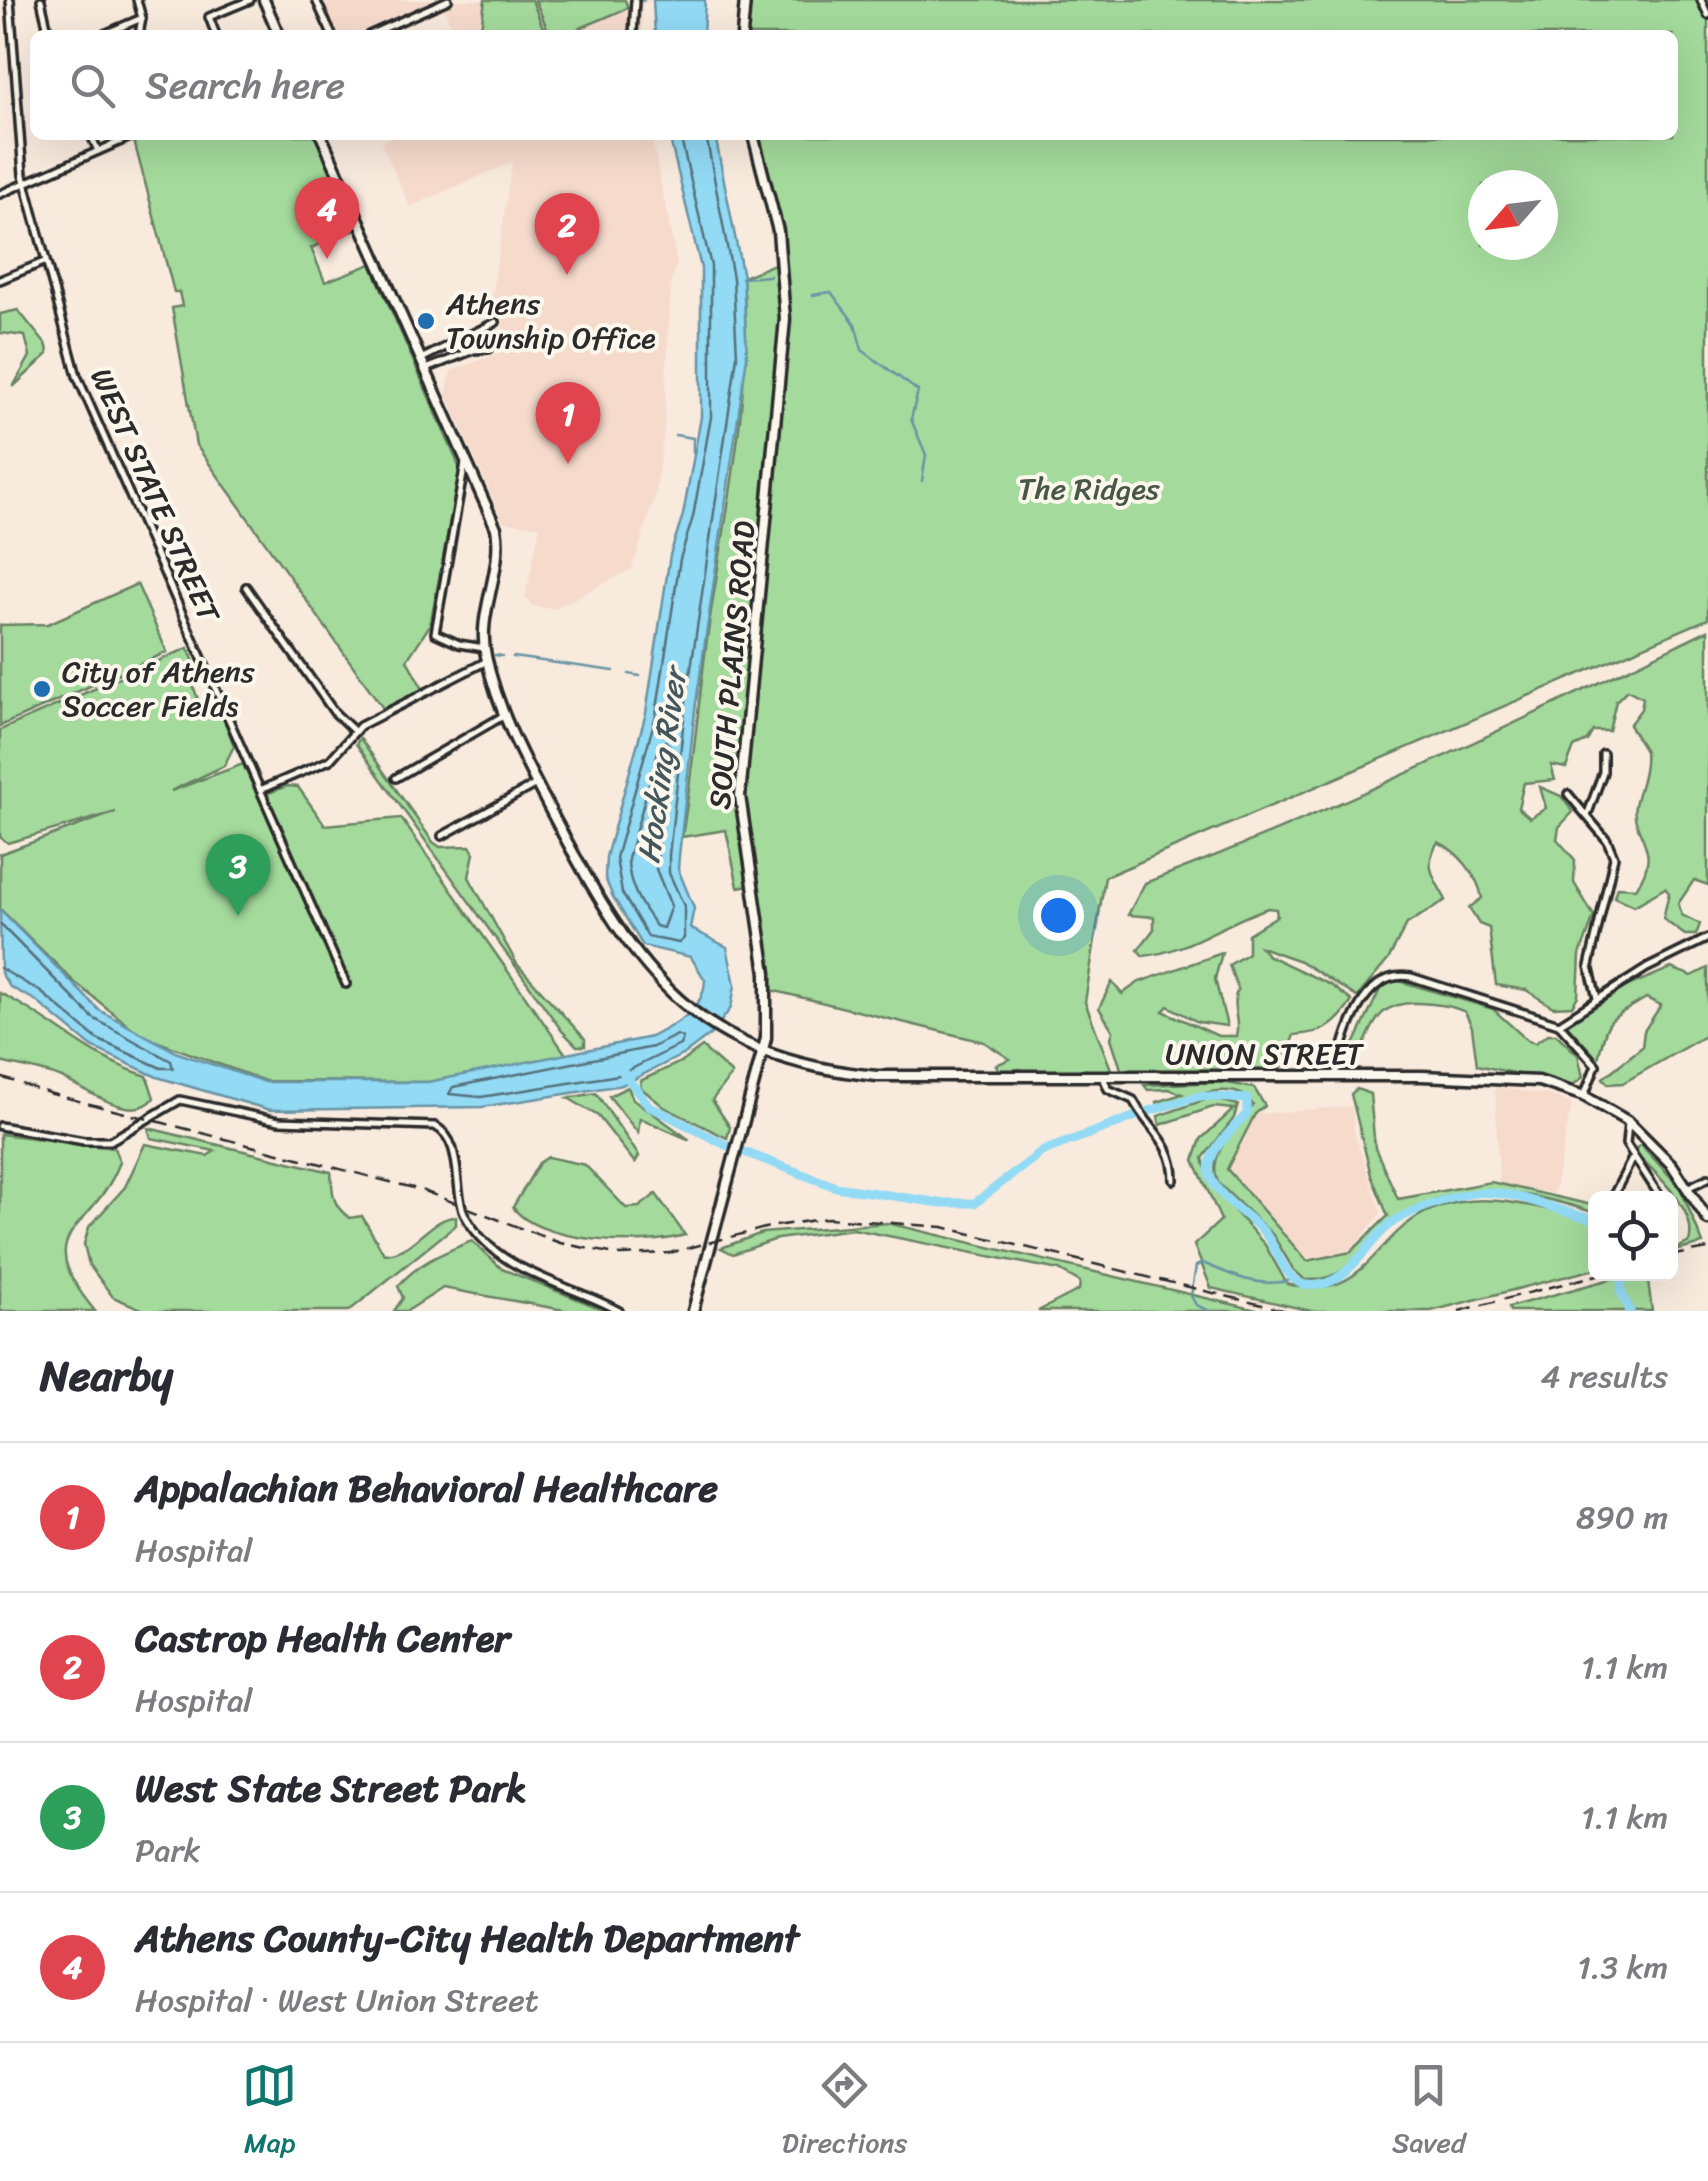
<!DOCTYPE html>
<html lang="en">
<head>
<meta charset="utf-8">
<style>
  body { margin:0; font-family:Sriracha,sans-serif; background:#f7f7f7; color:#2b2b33 }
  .controls { position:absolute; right:30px; bottom:30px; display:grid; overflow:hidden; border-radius:15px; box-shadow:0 10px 40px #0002 }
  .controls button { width:90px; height:90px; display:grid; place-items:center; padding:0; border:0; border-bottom:2px solid #e1e1e2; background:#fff; color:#2b2b33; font:50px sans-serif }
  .compass { position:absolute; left:1468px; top:170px; width:90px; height:90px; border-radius:50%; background:#fff; box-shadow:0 10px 40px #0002; rotate:242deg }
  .you { position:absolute; left:1058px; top:915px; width:35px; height:35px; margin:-25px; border:8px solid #fff; border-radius:50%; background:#1a73e8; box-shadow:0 0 0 15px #1a73e833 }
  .badge { display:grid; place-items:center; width:65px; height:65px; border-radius:50%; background:#0f766e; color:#fff; font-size:32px; font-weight:700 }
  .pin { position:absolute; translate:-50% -82px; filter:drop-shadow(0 2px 5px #0008) }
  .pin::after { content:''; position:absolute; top:52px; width:35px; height:30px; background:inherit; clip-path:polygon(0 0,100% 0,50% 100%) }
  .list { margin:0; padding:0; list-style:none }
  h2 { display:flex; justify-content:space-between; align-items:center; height:130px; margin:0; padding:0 40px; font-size:42px }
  h2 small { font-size:32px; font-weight:400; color:#7c7c81 }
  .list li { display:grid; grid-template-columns:65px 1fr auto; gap:30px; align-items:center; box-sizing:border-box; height:150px; padding:0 40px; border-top:2px solid #e1e1e2 }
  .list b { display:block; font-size:38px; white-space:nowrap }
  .list p { margin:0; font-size:32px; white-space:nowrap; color:#7c7c81 }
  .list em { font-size:32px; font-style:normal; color:#7c7c81 }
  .icon { flex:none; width:55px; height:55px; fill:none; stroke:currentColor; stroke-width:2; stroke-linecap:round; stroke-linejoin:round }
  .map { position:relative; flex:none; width:1708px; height:1311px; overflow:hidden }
  .search { position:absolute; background:#fff; box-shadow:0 10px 40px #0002; left:30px; right:30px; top:30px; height:110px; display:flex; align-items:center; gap:25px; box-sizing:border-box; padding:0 35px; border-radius:15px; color:#7c7c81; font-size:38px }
  .sheet { height:730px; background:#fff }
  nav { display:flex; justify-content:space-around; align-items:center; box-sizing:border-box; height:140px; border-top:2px solid #e1e1e2; background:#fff; font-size:28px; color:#7c7c81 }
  nav a { display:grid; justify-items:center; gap:5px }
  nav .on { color:#0f766e }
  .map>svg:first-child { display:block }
  .built { fill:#f6dbcd }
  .green { fill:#a4da9c; stroke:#688264; stroke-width:2.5; fill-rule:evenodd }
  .water { fill:#93daf5; stroke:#6994a4; stroke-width:2.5 }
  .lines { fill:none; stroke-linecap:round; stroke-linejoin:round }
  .shore { stroke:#55717c; stroke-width:2.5 }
  .stream { stroke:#6994a4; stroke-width:2.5 }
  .river { stroke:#93daf5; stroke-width:9 }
  .minor-casing { stroke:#2b2b2b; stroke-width:12 }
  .major-casing { stroke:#2b2b2b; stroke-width:15 }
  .minor { stroke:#fbf7ec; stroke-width:5 }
  .major { stroke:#fbf7ec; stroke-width:8 }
  .rail { stroke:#2b2b2b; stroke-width:2.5; stroke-dasharray:15 8; stroke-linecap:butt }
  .poi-dot { fill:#1f6fb2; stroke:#fbf7ec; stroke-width:4 }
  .labels { text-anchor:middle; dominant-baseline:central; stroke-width:8; stroke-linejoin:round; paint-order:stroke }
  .poi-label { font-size:30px; fill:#2b2b2b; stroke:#fbf7ec; text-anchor:start }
  .park-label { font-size:30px; fill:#495747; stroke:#fbf7ec }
  .street-label { font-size:30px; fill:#2b2b2b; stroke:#fbf7ec }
  .water-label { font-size:32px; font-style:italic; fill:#45575e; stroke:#fbf7ec }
</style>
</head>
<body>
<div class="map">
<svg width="1708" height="1311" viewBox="0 0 1708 1311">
  <rect width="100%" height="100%" fill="#f9eade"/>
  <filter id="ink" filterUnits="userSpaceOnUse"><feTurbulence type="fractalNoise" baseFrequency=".01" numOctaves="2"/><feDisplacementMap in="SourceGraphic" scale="20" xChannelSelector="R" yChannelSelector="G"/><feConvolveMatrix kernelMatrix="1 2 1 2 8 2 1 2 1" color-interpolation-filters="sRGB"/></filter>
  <g filter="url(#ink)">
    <g class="built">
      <path d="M322,0H652L642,5V35H456L441,3L382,29L338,35Z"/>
      <path d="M397,135H651L677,263L671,282L664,431L655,497L632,569L554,609L533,606L525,598L540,526L503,522L446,394L451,371L514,347L507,341L503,325L489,315L512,162L410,207L381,142Z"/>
      <path d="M1495,1087L1550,1095L1572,1104L1554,1194L1499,1183Z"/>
      <path d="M1352,1106L1354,1131L1381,1213L1353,1249L1307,1261L1227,1169L1255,1114Z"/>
    </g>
    <g class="green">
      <path d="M485,0H532L546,35H480Z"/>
      <path d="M535,0H625L628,8L564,35H550Z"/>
      <path d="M745,0H1708V619L1105,877L1085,1002L1114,1077H1021L1020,1069L1001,1073L996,1065L1010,1059L984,1042L767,989L750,885L738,887L726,830L682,837C694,764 699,691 710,618C727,505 753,391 743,277L782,261L753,135H1673V35H742ZM1483,185H1543V245H1483Z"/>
      <path d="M148,135H315L356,229L311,248L325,282L371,264L456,459L460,470L430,625L407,660L424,691L385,711L196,445L172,308L182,306L179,292H174L134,141Z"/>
      <path d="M18,310L47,346L48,354L13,387L30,356L25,336L0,333V314Z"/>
      <path d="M137,584L167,652L0,726V625L48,624Z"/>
      <path d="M1708,630V885L1694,880L1678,904L1682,915L1700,924L1696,935H1685L1663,919L1669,893L1665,888L1634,906L1614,897L1617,887L1636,888C1665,848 1630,835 1635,805C1639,786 1647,772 1645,751L1629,725L1641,709L1643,698L1627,690L1616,701L1609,731H1593L1587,741L1574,747L1566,768L1551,765L1555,780L1524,783L1518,808L1530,818L1546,808L1540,787L1561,796L1573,812L1559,827L1557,839L1575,860L1574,883L1594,916L1580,955L1578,996L1572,1006L1553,1007L1526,990L1496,985L1489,928L1479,924L1469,908L1482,898C1478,875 1458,851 1438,842C1422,866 1435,879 1446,900L1407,924L1388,960L1357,997L1300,961L1260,947L1267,955L1331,985L1352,1001C1335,1027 1324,1033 1294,1035L1281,1070L1251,1071L1241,1061L1220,1072H1122L1111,1038L1113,1031L1099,1008L1112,982L1122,994L1139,982L1222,953L1215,979L1227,1026L1198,1022L1168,1006L1163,1011L1218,1036H1236C1241,1020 1229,1005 1238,990L1229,965L1248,953V934L1277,916L1276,909L1268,908C1225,922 1185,953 1143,956L1138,950L1154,929V917L1128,915L1145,883C1337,811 1524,719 1708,630Z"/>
      <path d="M188,648L198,671L191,680L200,705L220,708L234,746L224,766L171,791L243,764L258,797L287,786L298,787L325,825L401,818L567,1056L428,1082L265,1081L142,1036L73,981L0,909V854L116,812L8,843L0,837V730Z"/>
      <path d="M360,738L433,842L440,847L470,846L474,853L469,877L517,964L585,1039V1046H577L562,1031L356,744Z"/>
      <path d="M1671,968L1692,976L1708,968V1034L1623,1083L1608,1084L1603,1078L1642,1047L1644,1031L1661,1005L1646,998C1606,1023 1609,1014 1598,1059L1567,1025L1618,990Z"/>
      <path d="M1396,980L1493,1009L1528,1041L1535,1043L1548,1034H1556L1578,1055L1583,1077L1572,1086L1477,1065L1472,1027L1465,1012C1451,1005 1434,1004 1418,1003C1369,1001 1374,1036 1351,1070L1344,1066L1382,985Z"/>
      <path d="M0,993C53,1019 88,1058 147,1076L154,1098C134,1125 84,1088 62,1078C43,1070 20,1067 0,1062Z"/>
      <path d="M702,1047L732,1074L712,1100L730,1127L727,1138L664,1107L641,1088L640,1081L683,1061Z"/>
      <path d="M1222,1082L1254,1088L1265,1106L1255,1114L1227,1169L1307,1261L1351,1252L1388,1216L1371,1175L1351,1094L1357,1089L1370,1094L1375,1148L1398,1199L1491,1182L1592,1205L1595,1213C1530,1191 1453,1176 1393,1221C1363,1244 1352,1282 1305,1280L1293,1269L1273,1235L1219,1184C1204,1156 1237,1127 1253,1105C1237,1076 1184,1099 1159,1106L1157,1102L1182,1094L1169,1089L1148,1090L1144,1085Z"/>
      <path d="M628,1087L633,1099L690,1140L640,1118L638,1133L609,1096Z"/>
      <path d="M596,1093L639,1156L635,1163L598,1116L568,1098Z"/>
      <path d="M1210,1098L1238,1105L1234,1118L1203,1158L1209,1182L1265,1245L1287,1284C1370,1305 1372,1230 1436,1208C1490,1189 1542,1210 1595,1220V1269L1431,1311H1311L1211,1288L1194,1245L1221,1220L1194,1160L1201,1139L1234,1109L1213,1107L1160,1125L1158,1116Z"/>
      <path d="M148,1128L331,1172C333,1190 330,1205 350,1218L362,1216L384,1254C414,1254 429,1217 456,1217V1225L349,1311H146L113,1297L89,1265L84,1244L89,1227L125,1187L145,1144L207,1156L215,1151L151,1138Z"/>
      <path d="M0,1134L114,1148L120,1162C93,1234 26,1228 95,1311H0Z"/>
      <path d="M1641,1145L1680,1187L1703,1244L1671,1252L1689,1242C1699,1210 1653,1171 1633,1150Z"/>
      <path d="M548,1157L585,1165L626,1208L639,1207L656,1194L685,1235C646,1247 538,1244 513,1207L539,1163Z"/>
      <path d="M887,1223L1261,1311H1038L1079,1290L1080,1282L1059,1270L853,1229L777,1239L733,1254L721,1248L762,1233Z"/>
      <path d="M472,1241L502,1269L607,1311H569L443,1288L407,1311H394L403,1298L398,1286C419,1262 443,1253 472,1241Z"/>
      <path d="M1629,1274H1647L1652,1311H1510L1509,1307Z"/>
    </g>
    <g class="water">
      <path d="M653,0H705L703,35H655Z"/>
      <path d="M669,135H715L743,277L747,357L695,710L679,856L678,869L694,908L690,928L727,947L735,985L731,1008L711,1034L686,1053L622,1085L482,1107L270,1110L157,1077L92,1047L35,1000L10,987L1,973L0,910L99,1010L178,1053L265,1082H428L651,1037C676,1024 704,1010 705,980L691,957L643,946L613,897L605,878L606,857L646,713L670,555L683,515L701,417V268Z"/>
    </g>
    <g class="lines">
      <g class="shore">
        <path d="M680,135L711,266V417L693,517L680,559L656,715L616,858L622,893L648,937L679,943L684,938V906L669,873V855L685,709L737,356L733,278L706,135"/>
        <path d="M665,741L670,746L656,869L671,906L663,928L656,926C641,906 628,885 628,859L660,745Z"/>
        <path d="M0,924L93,1018L171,1061L173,1068H161L97,1039L41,992L0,968"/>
        <path d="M677,1035L683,1038L680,1045L619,1075L481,1097L449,1094L453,1087L653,1047Z"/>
      </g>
      <g class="stream">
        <path d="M641,1L644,0"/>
        <path d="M742,278L770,276"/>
        <path d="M813,295L831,292L855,324L862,350L918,391L911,419L926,455L922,481"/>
        <path d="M675,435L693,438V453"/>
        <path d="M495,655L502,656"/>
        <path d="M513,657L614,671"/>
        <path d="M629,674L640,676"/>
        <path d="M1210,1311L1196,1305L1191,1296L1196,1266L1203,1263C1231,1275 1262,1290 1293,1279"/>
      </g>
      <g class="river">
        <path d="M623,1072L649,1106L726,1145L836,1187L940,1203H975L1043,1151L1152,1110L1199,1096L1247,1099V1113C1234,1129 1209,1148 1209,1170C1210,1193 1250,1216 1264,1232C1277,1247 1285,1282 1306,1285C1349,1291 1367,1237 1396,1220C1417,1208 1445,1199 1468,1194C1509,1186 1556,1212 1596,1220"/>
        <path d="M1622,1274L1621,1292L1630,1311"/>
      </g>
      <defs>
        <g id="minor">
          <path d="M10,0L23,175L77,376L346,984"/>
          <path d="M41,0L49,35"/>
          <path d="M137,0L142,18L139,35"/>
          <path d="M316,0L332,35"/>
          <path d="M1701,0L1708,15"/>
          <path d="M102,35L142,18"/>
          <path d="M216,35L209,17L250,0"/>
          <path d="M369,35L448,0"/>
          <path d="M633,35L635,0"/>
          <path d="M91,135L98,151"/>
          <path d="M0,194L135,135"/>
          <path d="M0,280L44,262"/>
          <path d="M421,359L496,322"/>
          <path d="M426,369L474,350L488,349L498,338L479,333"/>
          <path d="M465,463L435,633L459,644L484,648"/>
          <path d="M246,587L334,712L354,731"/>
          <path d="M396,778L503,716"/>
          <path d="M260,790L330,760L360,726L487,661"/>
          <path d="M1568,794L1607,840L1614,857L1589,966L1597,998"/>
          <path d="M1587,816L1603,772V754"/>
          <path d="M442,836L536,784"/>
          <path d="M1559,1024L1647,968L1708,938"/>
          <path d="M1559,1024L1596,1065L1584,1096"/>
          <path d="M1336,1076C1343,1038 1362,968 1411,977L1559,1024"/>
          <path d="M1103,1077L1108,1089L1133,1100C1149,1130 1174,1142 1174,1180"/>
          <path d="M1628,1123L1626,1144L1661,1198"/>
          <path d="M0,1126L84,1141H110L180,1100L279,1121L435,1126C466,1143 451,1192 467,1219C500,1274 566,1282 619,1311"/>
          <path d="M1687,1188L1708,1178"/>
          <path d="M1612,1198L1632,1159"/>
        </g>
        <g id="major">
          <path d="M264,0L279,35"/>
          <path d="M742,35L745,0"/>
          <path d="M321,135L496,528C504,571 476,613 486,656C498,714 530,771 557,823C637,973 696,1059 877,1076H1422L1539,1081L1584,1096L1629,1122L1672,1165L1708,1220"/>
          <path d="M693,1311L766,1038V973L740,796L785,319L778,231L753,135"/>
        </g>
      </defs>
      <use href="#minor" class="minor-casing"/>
      <use href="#major" class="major-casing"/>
      <use href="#minor" class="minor"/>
      <use href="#major" class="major"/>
      <g class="rail">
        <path d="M0,1077L52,1094L421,1190L560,1243L620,1255L669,1253L769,1227L828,1218L943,1227L1287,1311"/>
        <path d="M1670,1256L1708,1249"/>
        <path d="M1459,1311L1601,1274"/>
      </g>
    </g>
  </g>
  <g class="poi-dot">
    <circle cx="426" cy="321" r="10"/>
    <circle cx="42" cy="689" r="10"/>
  </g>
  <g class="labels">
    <g class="poi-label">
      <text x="446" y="304">Athens<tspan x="446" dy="34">Township Office</tspan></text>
      <text x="62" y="672">City of Athens<tspan x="62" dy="34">Soccer Fields</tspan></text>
    </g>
    <g class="park-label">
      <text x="1089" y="489">The Ridges</text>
    </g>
    <g class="street-label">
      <text transform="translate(155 495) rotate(66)">WEST STATE STREET</text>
      <text transform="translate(732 665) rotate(-85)">SOUTH PLAINS ROAD</text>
      <text x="1264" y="1054">UNION STREET</text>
    </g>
    <g class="water-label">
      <text transform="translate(662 766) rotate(-82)">Hocking River</text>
    </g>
  </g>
</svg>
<div class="controls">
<button><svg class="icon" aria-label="locate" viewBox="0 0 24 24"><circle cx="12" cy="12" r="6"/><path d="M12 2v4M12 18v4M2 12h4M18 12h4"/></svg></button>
</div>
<svg class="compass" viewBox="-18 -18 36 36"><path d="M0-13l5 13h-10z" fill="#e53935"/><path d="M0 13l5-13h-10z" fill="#7c7c81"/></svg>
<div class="you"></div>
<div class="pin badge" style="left:568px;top:464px;background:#e0444e">1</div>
<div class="pin badge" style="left:567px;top:275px;background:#e0444e">2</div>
<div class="pin badge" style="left:238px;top:916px;background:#2e9e5b">3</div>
<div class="pin badge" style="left:327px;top:259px;background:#e0444e">4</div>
<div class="search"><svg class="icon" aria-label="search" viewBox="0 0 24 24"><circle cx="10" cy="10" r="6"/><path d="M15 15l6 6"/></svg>Search here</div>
</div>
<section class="sheet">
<h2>Nearby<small>4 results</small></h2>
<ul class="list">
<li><span class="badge" style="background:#e0444e">1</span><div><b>Appalachian Behavioral Healthcare</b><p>Hospital</p></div><em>890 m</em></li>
<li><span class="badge" style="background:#e0444e">2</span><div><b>Castrop Health Center</b><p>Hospital</p></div><em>1.1 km</em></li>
<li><span class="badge" style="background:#2e9e5b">3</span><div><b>West State Street Park</b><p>Park</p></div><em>1.1 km</em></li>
<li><span class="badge" style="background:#e0444e">4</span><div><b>Athens County-City Health Department</b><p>Hospital · West Union Street</p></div><em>1.3 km</em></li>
</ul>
</section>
<nav>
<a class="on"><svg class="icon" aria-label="map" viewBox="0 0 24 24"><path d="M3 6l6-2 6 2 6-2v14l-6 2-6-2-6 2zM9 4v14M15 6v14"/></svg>Map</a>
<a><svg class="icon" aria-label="directions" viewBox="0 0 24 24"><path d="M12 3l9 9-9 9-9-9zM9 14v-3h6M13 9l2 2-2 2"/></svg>Directions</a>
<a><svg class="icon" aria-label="saved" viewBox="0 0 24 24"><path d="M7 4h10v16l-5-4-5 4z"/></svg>Saved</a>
</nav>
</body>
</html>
